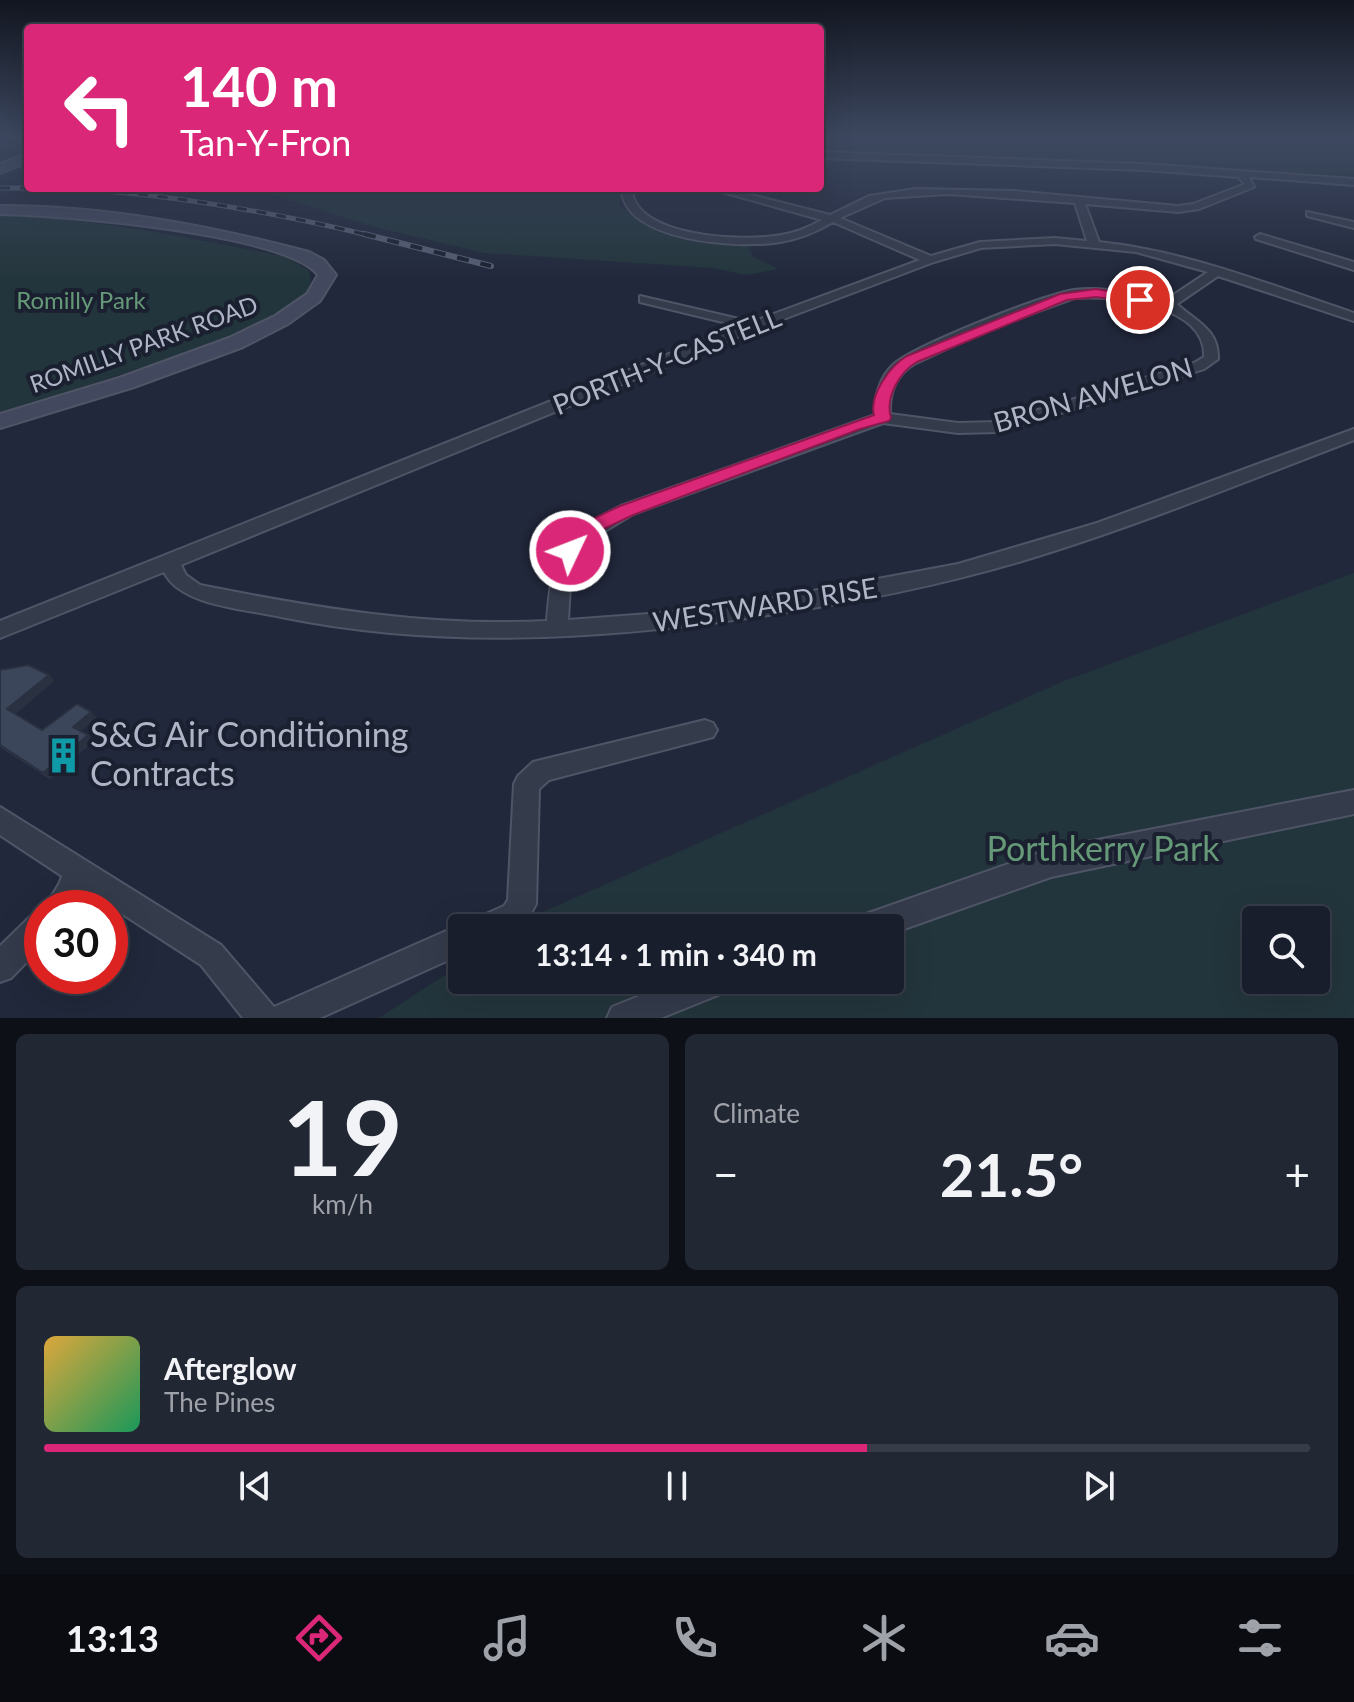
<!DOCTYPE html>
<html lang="en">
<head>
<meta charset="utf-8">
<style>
	body { margin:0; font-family:Lato,sans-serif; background:#222734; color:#f1f3f6; height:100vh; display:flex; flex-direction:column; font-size:30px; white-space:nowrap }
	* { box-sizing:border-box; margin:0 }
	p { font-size:26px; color:#9fa2a9 }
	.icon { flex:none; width:44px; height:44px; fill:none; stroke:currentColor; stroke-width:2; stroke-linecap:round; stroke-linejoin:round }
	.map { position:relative; height:1018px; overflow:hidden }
	.drawer { display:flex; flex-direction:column; gap:16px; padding:16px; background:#0e1018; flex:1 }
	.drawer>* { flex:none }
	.top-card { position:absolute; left:24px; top:24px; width:800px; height:168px; border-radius:8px; box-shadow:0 8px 32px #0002,0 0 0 2px #373c48; background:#db2777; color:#fff; overflow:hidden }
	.tools { position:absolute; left:1242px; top:906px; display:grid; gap:16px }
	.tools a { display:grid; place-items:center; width:88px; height:88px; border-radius:8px; background:#191e2c; box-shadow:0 8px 32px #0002,0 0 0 2px #373c48; font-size:40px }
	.speed { position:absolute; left:24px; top:890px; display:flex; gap:16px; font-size:40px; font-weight:700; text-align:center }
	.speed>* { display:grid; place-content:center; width:104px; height:104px; border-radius:50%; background:#191e2c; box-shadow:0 8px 32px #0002,0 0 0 2px #373c48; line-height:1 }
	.speed .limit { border:12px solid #d22; background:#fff; color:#111 }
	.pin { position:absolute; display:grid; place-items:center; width:68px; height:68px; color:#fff; margin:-34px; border:4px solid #fff; border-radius:50%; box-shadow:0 2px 8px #0007 }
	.me { position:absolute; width:88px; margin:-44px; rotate:47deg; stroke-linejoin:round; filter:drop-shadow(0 0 6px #0008) }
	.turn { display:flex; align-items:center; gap:28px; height:168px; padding:0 24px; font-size:36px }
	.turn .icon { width:104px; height:104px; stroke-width:2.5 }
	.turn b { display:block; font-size:56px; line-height:68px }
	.big { font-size:60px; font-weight:700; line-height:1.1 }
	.drawer .tile { flex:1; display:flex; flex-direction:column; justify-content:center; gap:12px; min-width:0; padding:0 28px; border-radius:12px; background:#222734 }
	.drawer .dial { align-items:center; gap:0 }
	.dial b { font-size:104px; line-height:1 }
	.song { display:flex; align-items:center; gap:24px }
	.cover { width:96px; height:96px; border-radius:12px; background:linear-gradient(135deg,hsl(40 70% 55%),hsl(150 70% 35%)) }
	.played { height:8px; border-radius:4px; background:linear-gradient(90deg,#db2777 65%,#373c48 65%) }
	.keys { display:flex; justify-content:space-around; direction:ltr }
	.heat { display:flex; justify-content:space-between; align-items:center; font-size:44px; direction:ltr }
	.drawer .tiles { flex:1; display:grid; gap:16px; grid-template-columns:1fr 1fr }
	.tile:last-child { grid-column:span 2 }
	.trip { position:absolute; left:448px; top:914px; width:456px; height:80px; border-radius:8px; background:#191e2c; box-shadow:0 8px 32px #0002,0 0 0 2px #373c48; font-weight:700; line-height:80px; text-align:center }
	.tabs { display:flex; height:128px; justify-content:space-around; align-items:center; background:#0a0c12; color:#9fa2a9 }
	.tabs .icon { width:56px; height:56px }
	.tabs .on { color:#db2777 }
	.tabs b { font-size:36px; color:#f1f3f6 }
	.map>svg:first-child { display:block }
</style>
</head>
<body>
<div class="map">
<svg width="1354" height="1018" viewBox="0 0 1354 1018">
	<rect width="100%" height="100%" fill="#21283b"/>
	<path fill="#23353c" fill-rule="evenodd" d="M820 137H1354V173L1293 174 1008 158 820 152Z
		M213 188H620V204C650 240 704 245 748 246L753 257 779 269 746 275 713 268 484 253 371 226 274 195Z
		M0 215C98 218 192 239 288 257L309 271 311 282 304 299 267 324 217 343 0 414Z
		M1354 573V1018H379L462 964V980H890V928H516L534 916 1064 681ZM1256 920H1316V980H1256Z"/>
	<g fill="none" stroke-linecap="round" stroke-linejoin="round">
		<defs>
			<path id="street" d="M16 137H28V141L17 139Z
				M820 152 1144 164 1354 179V185L1249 177 1254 187 1199 209 1178 212 1085 204 1099 242C1187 251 1270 285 1354 313V321L1218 276 1177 304C1196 322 1219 329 1218 359L1204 369 999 432 958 433 883 423 633 514 595 537 577 557 570 586 568 620 676 612 770 599 958 564 1097 523 1354 429V440C1244 482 1135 527 1022 561 935 587 845 604 755 617 596 640 439 649 281 617 246 609 180 606 164 572L0 638V621L739 326 640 302V296L752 322 920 260 833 222C816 232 799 239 780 242 742 249 621 242 622 188H632C632 238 746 242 781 235 796 233 809 227 822 220L708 188H724L830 215 869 196 916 189 1014 191 1178 206 1193 204 1245 184 1238 177 1144 170 820 158ZM948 194 1075 203 1087 241 1055 238 980 242 931 256 840 218 885 198ZM1055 244 1136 252 1208 272 1166 300C1136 295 1105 286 1074 290 1045 294 913 346 893 365 880 377 874 398 875 415L621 506C560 537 552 554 547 621 428 627 316 608 200 585L186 575 181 565 752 331 934 262 981 248ZM1074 298C1112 295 1207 304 1204 357L1194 363 998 422 958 423 890 414C889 393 896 375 914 364L987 330Z
				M1307 212 1354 222V228L1307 216Z
				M1260 234 1354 262V270L1256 239 1255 237Z
				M705 720 713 723 717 730 713 737 549 780 539 789 536 904 524 926 520 928H473L477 918 504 906 508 900 514 784 518 776 533 762Z
				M1354 790V814L1051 877 890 934V928H852L856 918 866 914 1051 849Z
				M0 807 221 945 274 1007 462 924 471 928H462V954L320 1018H243L201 965 87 891 79 908H45C50 895 59 889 62 876L0 835Z
				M42 911V946L11 978 0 982V946L32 915Z
				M679 980H732L728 991 661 1018H607L612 1007Z"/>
			<path id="secondary" d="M28 153V162L0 173V164Z
				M0 206C106 206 207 225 309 252L324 260 336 275 320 301 288 324 243 347 134 387 0 428V414L119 378 229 338 275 316 307 294 318 275C285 233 58 215 0 214Z"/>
		</defs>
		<use href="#street" stroke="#4f5566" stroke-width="4"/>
		<use href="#secondary" stroke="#4f5566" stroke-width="4"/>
		<use href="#street" fill="#343b4b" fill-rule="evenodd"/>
		<use href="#secondary" fill="#42495e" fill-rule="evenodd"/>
		<defs>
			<path id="rail-far1" d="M0 188H47
				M58 188C165 193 268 211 372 236"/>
			<path id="rail" d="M364 234 491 266"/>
		</defs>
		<use href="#rail-far1" stroke="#565e72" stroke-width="5"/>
		<use href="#rail" stroke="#565e72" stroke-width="6"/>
		<use href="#rail-far1" stroke="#1a202f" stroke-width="3" stroke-dasharray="10" stroke-linecap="butt"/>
		<use href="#rail" stroke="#1a202f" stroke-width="4" stroke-dasharray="12" stroke-linecap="butt"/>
	</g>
	<path fill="#343c4e" d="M0 670 49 675 54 681 15 714 42 730 97 718 81 731 88 735 93 741 50 779 0 747Z"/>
	<path fill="#2a3140" d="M49 675 54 681 13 716 7 709Z
		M91 712 97 718 79 733 73 727Z
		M88 735 93 741 50 779 43 773Z"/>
	<path fill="#3c465b" stroke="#2a3140" stroke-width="2" d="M28 665 49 675 7 709 42 730 77 704 91 712 73 727 88 735 43 773 0 745V670Z"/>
	<linearGradient id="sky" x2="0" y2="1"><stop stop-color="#121620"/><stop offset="0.49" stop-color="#3d4860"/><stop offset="1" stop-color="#3d4860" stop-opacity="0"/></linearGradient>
	<rect width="1354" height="280" fill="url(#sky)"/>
	<path fill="#db2777" stroke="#8e194d" stroke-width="2" d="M1096 289 1140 296 1146 300 1140 303 1096 297 1067 300 917 362C899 372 885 398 891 418L889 421 860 429 633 515 597 532 577 556H563L560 551 584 523 620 506 874 415C869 395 890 366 907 356L1060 294Z"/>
	<defs>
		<symbol id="building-bare" viewBox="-9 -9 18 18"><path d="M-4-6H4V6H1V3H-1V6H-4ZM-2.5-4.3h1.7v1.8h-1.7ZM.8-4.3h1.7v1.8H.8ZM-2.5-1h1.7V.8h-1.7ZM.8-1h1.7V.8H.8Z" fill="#0f9aa8" stroke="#1a202f" stroke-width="2.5" paint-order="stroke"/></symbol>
	</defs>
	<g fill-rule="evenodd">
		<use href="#building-bare" x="38" y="730" width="51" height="51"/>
	</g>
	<g text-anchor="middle" stroke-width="8" stroke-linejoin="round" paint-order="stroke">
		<g font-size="24" fill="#659978" stroke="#1a202f">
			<text x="81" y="309">Romilly Park</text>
		</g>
		<g font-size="24" fill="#afb5c7" stroke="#1a202f">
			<text transform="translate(144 345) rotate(-20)" y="8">ROMILLY PARK ROAD</text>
		</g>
		<g font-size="28" fill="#afb5c7" stroke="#1a202f">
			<text transform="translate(667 361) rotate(-22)" y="10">PORTH-Y-CASTELL</text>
			<text transform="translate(1093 395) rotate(-16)" y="10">BRON AWELON</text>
			<text transform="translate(765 605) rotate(-9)" y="10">WESTWARD RISE</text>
		</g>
		<g font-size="34" fill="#afb5c7" stroke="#1a202f" text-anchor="start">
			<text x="90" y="747">S&amp;G Air Conditioning<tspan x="90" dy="39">Contracts</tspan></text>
		</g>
		<g font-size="34" fill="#659978" stroke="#1a202f">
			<text x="1103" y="861">Porthkerry Park</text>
		</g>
	</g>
</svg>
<div class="tools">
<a><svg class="icon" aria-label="search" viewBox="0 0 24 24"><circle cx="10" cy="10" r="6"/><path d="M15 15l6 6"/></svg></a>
</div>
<div class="speed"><div class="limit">30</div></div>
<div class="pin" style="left:1140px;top:300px;background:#d93025"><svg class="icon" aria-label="arrive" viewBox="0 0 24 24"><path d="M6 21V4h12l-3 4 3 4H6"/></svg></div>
<svg class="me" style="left:570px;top:551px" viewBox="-20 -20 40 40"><circle r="17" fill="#db2777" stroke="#fff" stroke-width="3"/><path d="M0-11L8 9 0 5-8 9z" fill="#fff"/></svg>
<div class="trip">13:14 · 1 min · 340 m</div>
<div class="top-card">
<div class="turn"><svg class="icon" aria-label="left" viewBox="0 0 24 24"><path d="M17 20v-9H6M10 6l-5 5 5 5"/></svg><div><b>140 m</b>Tan-Y-Fron</div></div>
</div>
</div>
<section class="drawer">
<div class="tiles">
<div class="tile dial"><b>19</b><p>km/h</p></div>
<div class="tile"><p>Climate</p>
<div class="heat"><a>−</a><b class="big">21.5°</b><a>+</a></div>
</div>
<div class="tile">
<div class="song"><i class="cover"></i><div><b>Afterglow</b><p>The Pines</p></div></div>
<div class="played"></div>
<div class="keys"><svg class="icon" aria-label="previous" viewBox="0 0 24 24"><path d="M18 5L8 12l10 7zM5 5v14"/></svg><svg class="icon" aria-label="pause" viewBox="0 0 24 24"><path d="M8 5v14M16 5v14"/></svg><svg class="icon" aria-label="next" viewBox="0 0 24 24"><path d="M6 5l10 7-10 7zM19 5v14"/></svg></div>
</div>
</div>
</section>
<nav class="tabs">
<b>13:13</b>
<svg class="icon on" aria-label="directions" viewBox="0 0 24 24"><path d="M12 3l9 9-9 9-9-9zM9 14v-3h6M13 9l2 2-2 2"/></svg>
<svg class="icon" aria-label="music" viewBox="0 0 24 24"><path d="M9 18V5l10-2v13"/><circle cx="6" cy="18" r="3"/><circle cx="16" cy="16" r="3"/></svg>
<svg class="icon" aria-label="phone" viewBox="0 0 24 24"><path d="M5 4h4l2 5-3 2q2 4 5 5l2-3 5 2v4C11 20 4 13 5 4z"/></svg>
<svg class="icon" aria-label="climate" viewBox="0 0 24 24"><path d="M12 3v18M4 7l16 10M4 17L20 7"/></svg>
<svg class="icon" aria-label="car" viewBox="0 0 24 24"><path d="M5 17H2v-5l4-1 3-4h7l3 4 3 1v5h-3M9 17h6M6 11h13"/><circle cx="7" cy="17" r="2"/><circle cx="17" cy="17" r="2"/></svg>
<svg class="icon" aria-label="filters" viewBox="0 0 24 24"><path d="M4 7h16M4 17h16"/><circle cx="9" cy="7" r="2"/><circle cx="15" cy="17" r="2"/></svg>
</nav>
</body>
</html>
